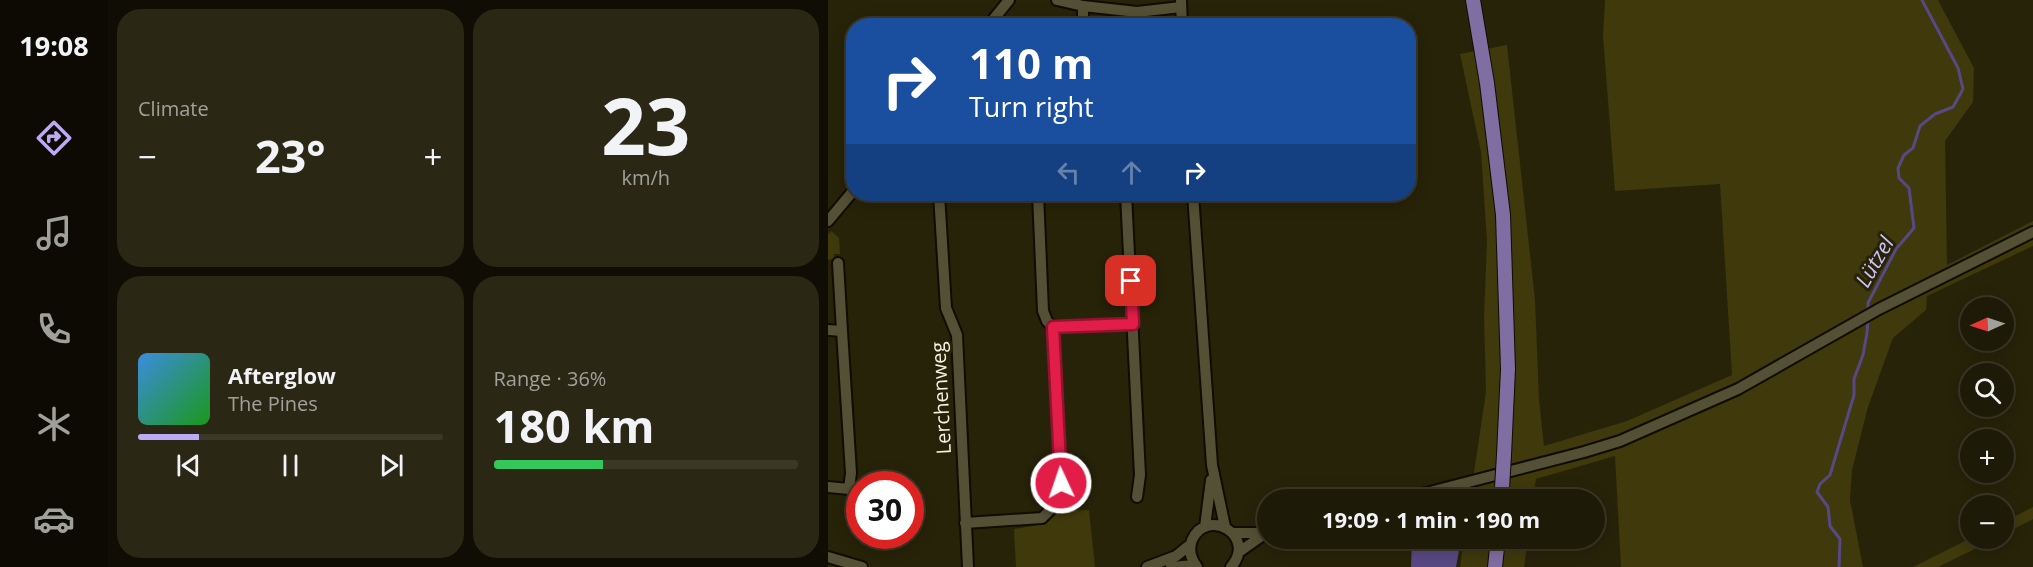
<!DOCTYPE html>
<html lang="en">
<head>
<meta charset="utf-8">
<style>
	body { margin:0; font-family:"Open Sans",sans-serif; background:#2a2715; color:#f1f3f6; height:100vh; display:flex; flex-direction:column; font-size:22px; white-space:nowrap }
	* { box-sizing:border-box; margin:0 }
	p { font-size:20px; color:#a0a19b }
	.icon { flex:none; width:33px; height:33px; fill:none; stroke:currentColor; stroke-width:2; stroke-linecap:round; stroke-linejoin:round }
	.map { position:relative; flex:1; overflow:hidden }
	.sheet { display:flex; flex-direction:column; gap:9px; padding:9px; background:#100e04; width:720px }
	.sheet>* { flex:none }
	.guide { position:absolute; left:18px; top:18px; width:570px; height:183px; border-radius:24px; box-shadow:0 3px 15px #0003,0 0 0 2px #3b3828; background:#1a4fa0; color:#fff; overflow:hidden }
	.needle { width:39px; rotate:267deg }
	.tools { position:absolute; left:1132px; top:297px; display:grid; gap:12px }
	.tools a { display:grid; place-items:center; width:54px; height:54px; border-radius:50%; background:#1d1a07; box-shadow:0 3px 15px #0003,0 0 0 2px #3b3828; font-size:30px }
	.speed { position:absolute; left:18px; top:471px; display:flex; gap:12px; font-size:30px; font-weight:700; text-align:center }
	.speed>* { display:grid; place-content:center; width:78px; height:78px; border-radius:50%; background:#1d1a07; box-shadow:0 3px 15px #0003,0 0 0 2px #3b3828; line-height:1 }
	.speed .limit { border:9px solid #d22; background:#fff; color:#111 }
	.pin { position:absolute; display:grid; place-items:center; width:51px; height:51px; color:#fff; margin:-26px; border-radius:12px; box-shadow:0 3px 9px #0006 }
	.me { position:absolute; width:66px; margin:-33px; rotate:357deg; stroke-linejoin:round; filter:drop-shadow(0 0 4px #0008) }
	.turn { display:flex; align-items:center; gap:21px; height:126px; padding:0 24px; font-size:27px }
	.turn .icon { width:78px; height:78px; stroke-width:2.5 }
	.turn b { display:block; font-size:42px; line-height:51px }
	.lanes { display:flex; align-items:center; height:57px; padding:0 24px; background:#0003; justify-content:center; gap:30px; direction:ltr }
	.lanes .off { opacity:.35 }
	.big { font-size:45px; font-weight:700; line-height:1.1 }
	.sheet .widget { flex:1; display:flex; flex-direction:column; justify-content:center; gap:9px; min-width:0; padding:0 21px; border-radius:24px; background:#2a2715 }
	.sheet .dial { align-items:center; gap:0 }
	.dial b { font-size:78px; line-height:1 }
	.song { display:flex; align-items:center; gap:18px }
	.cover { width:72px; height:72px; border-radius:9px; background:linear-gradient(135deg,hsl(210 70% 55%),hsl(120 70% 35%)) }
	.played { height:6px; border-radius:3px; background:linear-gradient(90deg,#bcaaf6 20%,#3b3828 20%) }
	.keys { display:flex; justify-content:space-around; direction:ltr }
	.heat { display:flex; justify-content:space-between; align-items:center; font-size:33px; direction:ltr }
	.charge { height:9px; border-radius:4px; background:linear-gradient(90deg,#34c759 36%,#3b3828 0) }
	.sheet .tiles { flex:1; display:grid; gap:9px; grid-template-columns:repeat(2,1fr) }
	.trip { position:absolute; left:429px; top:489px; width:348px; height:60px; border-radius:30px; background:#1d1a07; box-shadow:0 3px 15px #0003,0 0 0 2px #3b3828; font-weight:700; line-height:60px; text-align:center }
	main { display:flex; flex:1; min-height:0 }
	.tab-bar { display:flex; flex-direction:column; width:108px; justify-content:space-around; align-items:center; background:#0c0a03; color:#a0a19b }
	.tab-bar .icon { width:42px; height:42px }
	.tab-bar .current { color:#bcaaf6 }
	.tab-bar b { font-size:27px; color:#f1f3f6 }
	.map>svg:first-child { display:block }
</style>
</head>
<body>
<main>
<nav class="tab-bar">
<b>19:08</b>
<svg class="icon current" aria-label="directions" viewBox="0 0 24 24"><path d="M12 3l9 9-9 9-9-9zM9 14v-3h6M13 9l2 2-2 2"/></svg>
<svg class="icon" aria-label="music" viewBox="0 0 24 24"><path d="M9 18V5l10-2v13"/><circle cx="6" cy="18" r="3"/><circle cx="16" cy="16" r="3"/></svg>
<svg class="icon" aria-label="phone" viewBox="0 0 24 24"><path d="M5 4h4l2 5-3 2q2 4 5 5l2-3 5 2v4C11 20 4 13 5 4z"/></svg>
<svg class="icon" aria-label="climate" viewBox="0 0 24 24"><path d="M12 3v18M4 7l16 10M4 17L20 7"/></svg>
<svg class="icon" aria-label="car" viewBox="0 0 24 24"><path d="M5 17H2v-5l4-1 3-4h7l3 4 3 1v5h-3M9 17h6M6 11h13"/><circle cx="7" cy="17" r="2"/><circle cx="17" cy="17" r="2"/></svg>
</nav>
<section class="sheet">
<div class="tiles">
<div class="widget"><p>Climate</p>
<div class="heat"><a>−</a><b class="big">23°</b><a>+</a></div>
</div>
<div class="widget dial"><b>23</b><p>km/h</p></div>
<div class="widget">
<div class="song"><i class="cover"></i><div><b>Afterglow</b><p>The Pines</p></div></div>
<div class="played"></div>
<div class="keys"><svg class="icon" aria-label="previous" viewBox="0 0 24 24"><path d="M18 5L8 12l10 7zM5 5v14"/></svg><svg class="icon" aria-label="pause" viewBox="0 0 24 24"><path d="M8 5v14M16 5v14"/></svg><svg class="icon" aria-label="next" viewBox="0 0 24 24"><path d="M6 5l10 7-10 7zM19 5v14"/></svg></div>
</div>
<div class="widget"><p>Range · 36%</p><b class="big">180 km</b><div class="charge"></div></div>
</div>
</section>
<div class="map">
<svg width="1205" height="567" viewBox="0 0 1205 567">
	<rect width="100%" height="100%" fill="#272309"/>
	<path fill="#3f390c" d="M777 0H1110L1146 68 1145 102 1117 141 1119 265 1205 221V246L1099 296 1098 310 1065 338 1040 407 1024 470 1022 500 1035 567H793L787 456 708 479 705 499H642L658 392 656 316 659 241 653 152 632 54 679 45 707 300 711 400 716 446 799 421 904 375 892 184 787 191 775 36Z
		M3 231 11 238 12 254H6V259L0 260V234Z
		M1205 507V519L1176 534V522Z
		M261 510 267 567H188L186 529C204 526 220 525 231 511Z
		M1143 538 1167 539 1110 567H1085Z
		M636 539H700L696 567H632Z"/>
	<path fill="#584883" d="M584 539H633L628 567H583Z"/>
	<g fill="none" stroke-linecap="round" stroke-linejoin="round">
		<path stroke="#584883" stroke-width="3" d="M1040 313V303L1068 249 1086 228 1081 188 1071 178 1070 168 1076 155 1085 148 1092 126 1107 114 1125 107 1135 89 1130 68 1094 0
			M1011 567 1012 539 1002 526 1000 507 989 492 992 484 1002 475 1026 395V379L1035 355 1039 333 1040 319"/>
		<defs>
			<path id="minor" d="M229 0 255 6 309 12 353 7
				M353 0 354 26
				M160 26 181 0
				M255 26V6
				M111 194 118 308 129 335 140 567
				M298 194 312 475 309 497
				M365 194 384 465 397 527
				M0 221 26 190
				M10 263 14 331
				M225 327 305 324
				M0 330 14 331 23 473 21 489 0 487
				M571 500 756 452 792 441 910 389 1051 309 1205 232
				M137 523 214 518C226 508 229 498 233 483L225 327 219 321 215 311 210 194
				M377 527 383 480
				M405 533H440
				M411 552 438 533
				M0 557 34 567
				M319 567 348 556 363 544
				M343 567 367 565
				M369 567C363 559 360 550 364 540 379 506 430 536 403 567"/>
			<path id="major" d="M645 0 659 83 675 215 680 369 676 455
				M667 567 670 538"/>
		</defs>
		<use href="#minor" stroke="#100c00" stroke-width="14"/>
		<use href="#major" stroke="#100c00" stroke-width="16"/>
		<use href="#minor" stroke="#545035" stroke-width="10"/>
		<use href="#major" stroke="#806da1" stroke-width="14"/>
		<defs>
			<path id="major-bridge" d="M674 488 676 455"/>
		</defs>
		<use href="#major-bridge" stroke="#100c00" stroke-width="16" stroke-linecap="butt"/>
		<use href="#major-bridge" stroke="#806da1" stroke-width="14"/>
	</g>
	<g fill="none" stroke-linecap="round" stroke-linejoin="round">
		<defs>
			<path id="route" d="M233 483 225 327 305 324 303 281"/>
		</defs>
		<use href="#route" stroke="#92132f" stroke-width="15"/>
		<use href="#route" stroke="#e11d48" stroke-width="10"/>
	</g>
	<g text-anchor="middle" stroke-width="6" stroke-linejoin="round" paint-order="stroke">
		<g font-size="20" fill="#f5f3e3" stroke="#272309">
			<text transform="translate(113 398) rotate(-93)" y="7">Lerchenweg</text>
		</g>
		<g font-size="21" font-style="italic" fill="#cfc4fa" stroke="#272309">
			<text transform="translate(1047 262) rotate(-60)" y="7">Lützel</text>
		</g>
	</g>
</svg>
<div class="tools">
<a><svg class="needle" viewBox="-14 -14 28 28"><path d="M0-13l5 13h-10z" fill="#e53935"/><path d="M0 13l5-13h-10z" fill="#a0a19b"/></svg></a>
<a><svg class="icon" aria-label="search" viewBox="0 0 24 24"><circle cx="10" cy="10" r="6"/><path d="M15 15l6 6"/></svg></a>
<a>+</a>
<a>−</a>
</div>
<div class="speed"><div class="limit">30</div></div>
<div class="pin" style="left:303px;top:281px;background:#d93025"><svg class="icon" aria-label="arrive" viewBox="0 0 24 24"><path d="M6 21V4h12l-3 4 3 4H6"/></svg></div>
<svg class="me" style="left:233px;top:483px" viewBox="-20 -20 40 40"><circle r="17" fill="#e11d48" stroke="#fff" stroke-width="3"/><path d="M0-11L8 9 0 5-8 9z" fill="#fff"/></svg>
<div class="trip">19:09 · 1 min · 190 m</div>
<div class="guide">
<div class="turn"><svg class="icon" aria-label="right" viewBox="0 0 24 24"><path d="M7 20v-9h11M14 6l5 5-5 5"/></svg><div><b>110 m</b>Turn right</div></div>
<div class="lanes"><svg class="icon off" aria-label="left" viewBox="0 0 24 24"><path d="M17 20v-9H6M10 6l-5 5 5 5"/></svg><svg class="icon off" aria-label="ahead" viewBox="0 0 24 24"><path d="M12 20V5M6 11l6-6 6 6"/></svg><svg class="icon" aria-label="right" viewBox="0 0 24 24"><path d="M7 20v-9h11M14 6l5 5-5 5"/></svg></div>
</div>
</div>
</main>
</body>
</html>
